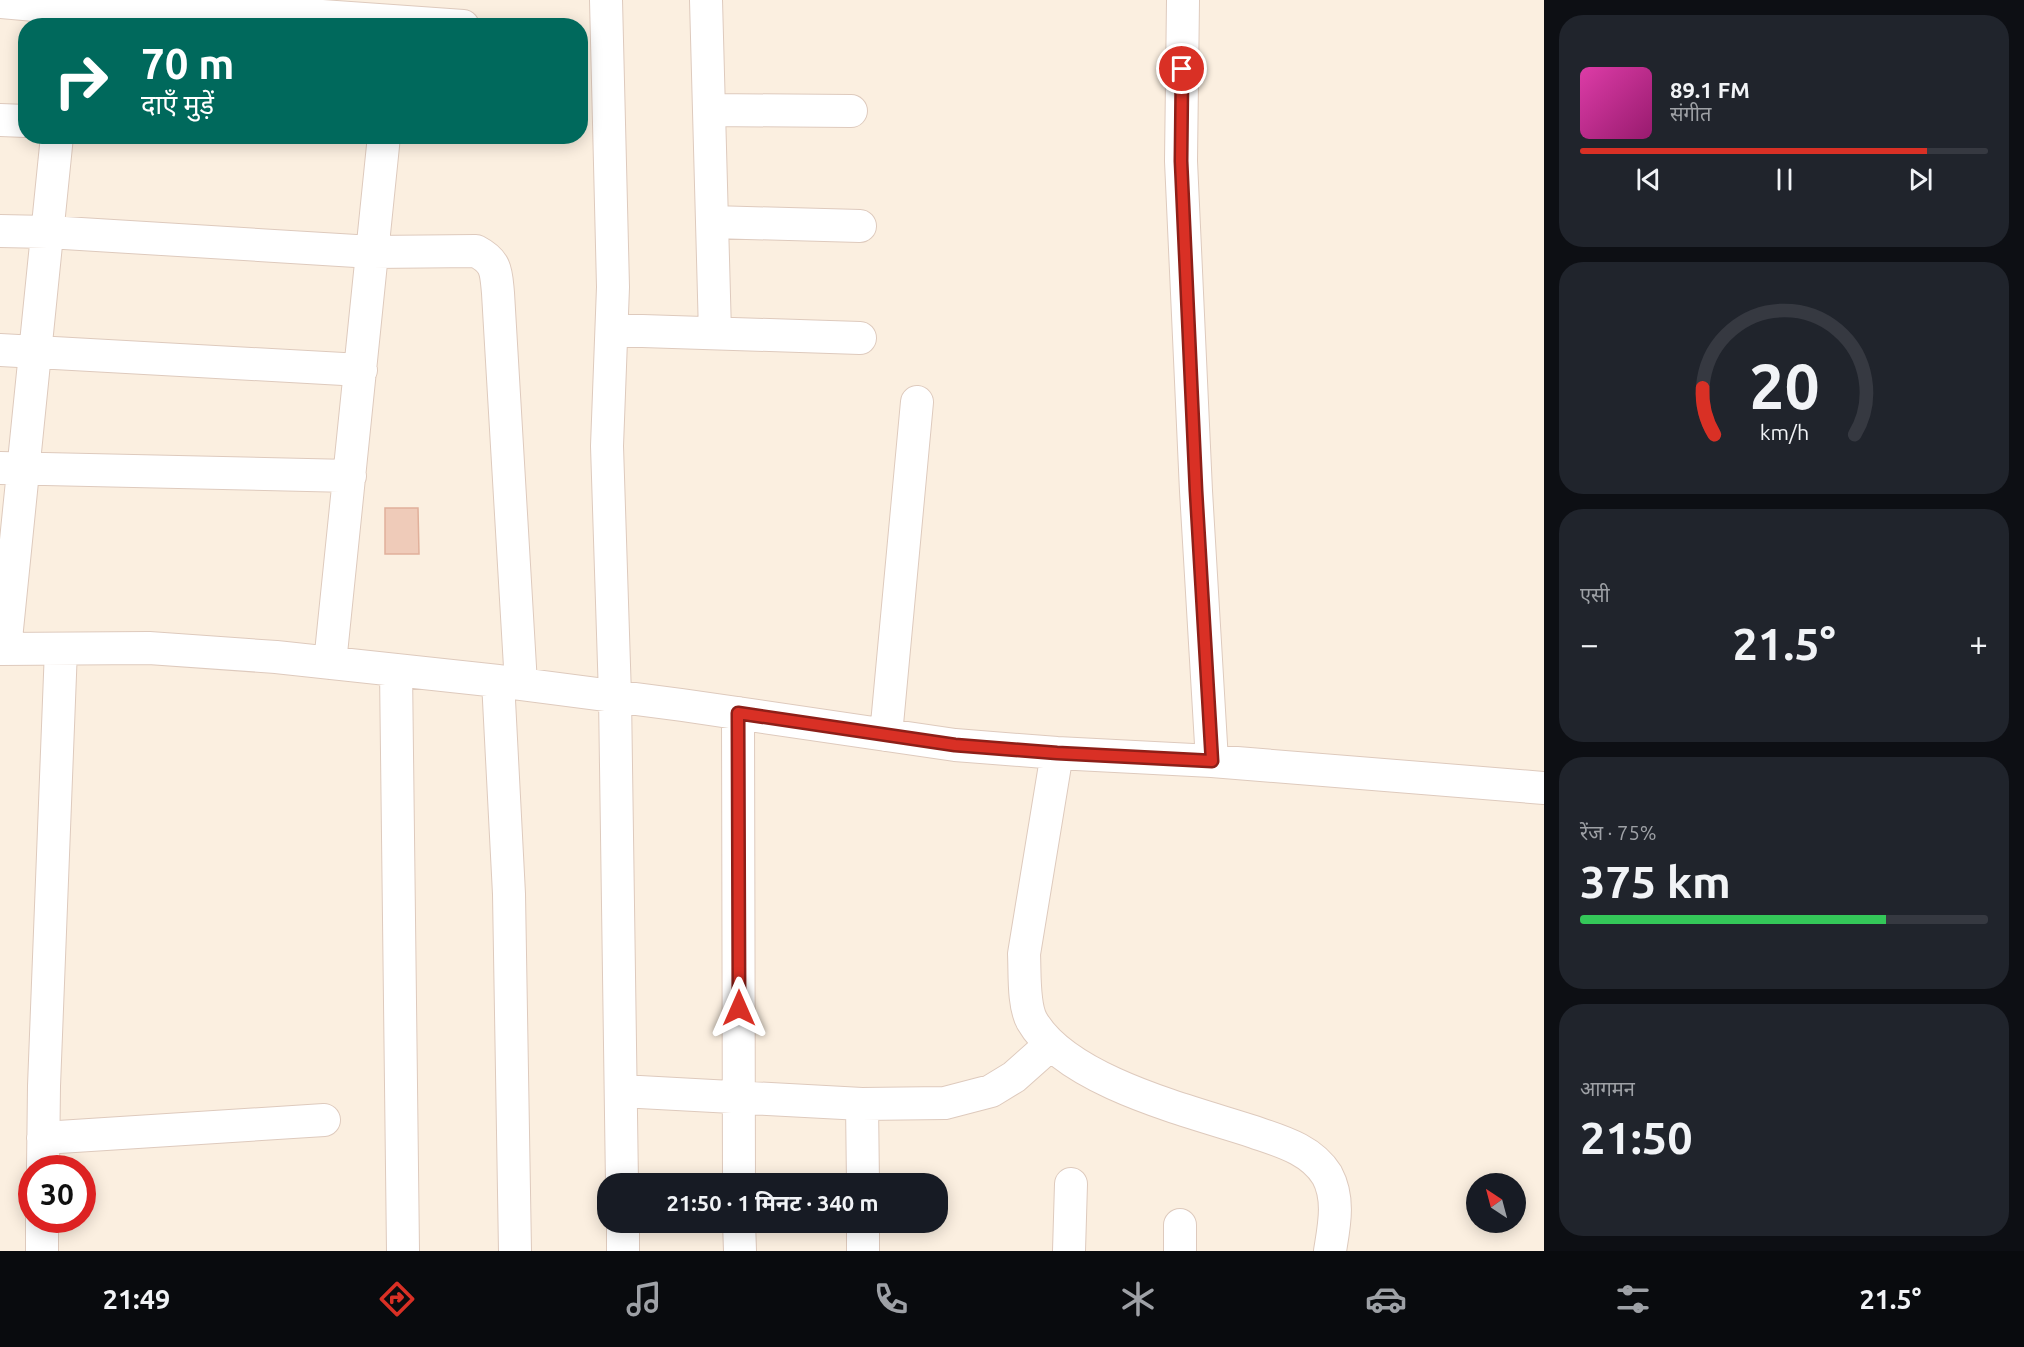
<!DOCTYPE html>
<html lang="hi">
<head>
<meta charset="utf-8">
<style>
	body { margin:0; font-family:Ubuntu,"Noto Sans Devanagari",sans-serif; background:#20242c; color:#f1f3f6; height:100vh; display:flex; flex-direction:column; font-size:22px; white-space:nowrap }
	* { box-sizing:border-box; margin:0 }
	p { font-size:20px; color:#9ea1a6 }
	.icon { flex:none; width:33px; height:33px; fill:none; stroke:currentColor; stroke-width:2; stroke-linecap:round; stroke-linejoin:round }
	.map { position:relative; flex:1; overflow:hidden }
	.side { display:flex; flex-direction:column; gap:15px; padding:15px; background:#0d0f14; width:480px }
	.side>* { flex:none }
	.guide { position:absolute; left:18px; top:18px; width:570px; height:126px; border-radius:24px; box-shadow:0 3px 15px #0003; background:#00695c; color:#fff; overflow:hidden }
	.needle { width:39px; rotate:324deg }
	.buttons { position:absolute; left:1466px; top:1173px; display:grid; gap:12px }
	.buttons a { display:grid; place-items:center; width:60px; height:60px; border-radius:50%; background:#171b24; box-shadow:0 3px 15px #0003; font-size:30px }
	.speed { position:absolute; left:18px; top:1155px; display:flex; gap:12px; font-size:30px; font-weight:700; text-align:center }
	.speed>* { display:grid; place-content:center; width:78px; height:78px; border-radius:50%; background:#171b24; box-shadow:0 3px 15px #0003; line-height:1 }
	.speed .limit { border:9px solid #d22; background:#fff; color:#111 }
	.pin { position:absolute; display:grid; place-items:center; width:51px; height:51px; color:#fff; margin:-26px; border:3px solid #fff; border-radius:50%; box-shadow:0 2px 6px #0007 }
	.me { position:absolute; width:66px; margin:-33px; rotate:0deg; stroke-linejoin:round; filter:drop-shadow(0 0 4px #0008) }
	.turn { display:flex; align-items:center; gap:21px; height:126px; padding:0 24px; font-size:27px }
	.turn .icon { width:78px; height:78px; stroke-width:2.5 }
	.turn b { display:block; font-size:42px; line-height:51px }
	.big { font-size:45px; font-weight:700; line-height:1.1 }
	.side .tile { flex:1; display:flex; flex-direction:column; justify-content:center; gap:9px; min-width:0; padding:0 21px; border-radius:24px; background:#20242c }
	.side .dial { align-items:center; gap:0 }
	.dial svg { height:156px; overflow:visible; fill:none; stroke:#363941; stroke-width:7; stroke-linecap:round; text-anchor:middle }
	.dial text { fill:#f1f3f6; stroke:none }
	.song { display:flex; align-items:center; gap:18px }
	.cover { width:72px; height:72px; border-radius:9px; background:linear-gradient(135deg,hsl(320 70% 55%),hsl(320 70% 35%)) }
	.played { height:6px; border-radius:3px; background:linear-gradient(90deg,#d93025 85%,#363941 85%) }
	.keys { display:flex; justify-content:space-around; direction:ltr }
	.heat { display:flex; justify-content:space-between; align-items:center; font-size:33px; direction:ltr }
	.charge { height:9px; border-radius:4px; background:linear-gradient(90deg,#34c759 75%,#363941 0) }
	.trip { position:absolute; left:597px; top:1173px; width:351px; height:60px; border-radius:24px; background:#171b24; box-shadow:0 3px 15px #0003; font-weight:700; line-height:60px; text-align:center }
	.dock { display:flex; height:96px; justify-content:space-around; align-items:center; background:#090b0e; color:#9ea1a6 }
	.dock .icon { width:42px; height:42px }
	.dock .current { color:#d93025 }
	.dock b { font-size:27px; color:#f1f3f6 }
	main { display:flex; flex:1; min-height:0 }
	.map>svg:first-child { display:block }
</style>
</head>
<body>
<main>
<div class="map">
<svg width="1544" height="1251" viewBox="0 0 1544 1251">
	<rect width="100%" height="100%" fill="#fbefe0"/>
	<path fill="#efcbb9" stroke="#e1b09b" stroke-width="1.5" d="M385 508H418L419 554H385Z"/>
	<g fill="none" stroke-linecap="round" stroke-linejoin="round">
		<defs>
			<path id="street" d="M606 0 613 287 607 446 615 696 622 1184
				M706 0 715 333
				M1183 0 1181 161 1196 491 1212 761
				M0 2 69 8 280 13 463 26
				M709 110 851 111
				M0 120 26 121
				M712 222 860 226
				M0 231 48 232 372 252 476 251C497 262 496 272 498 293L521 684
				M612 330 860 338
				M0 350 361 370
				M0 468 350 476
				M0 649 149 648 276 657 498 681 682 705 955 745 1057 753 1212 761 1544 788
				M5 649 57 136
				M330 663 384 136
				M396 670 403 1251
				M498 681 509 894 515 1251
				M738 713 739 1184
				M886 735 917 402
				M1057 753 1024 954C1025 973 1023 1005 1032 1021 1067 1082 1190 1111 1254 1132 1280 1141 1311 1149 1327 1175 1340 1199 1334 1226 1330 1251
				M621 1091 862 1104 945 1103 991 1091 1014 1077 1050 1045
				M862 1104 863 1184
				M43 1138 324 1120
				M43 1168 44 1086 61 649
				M623 1222V1251
				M739 1222 740 1251
				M863 1222V1251
				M42 1251V1220
				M1069 1251 1071 1184
				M1180 1251V1225"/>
		</defs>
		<use href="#street" stroke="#decabd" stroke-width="34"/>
		<use href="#street" stroke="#fff" stroke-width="32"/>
	</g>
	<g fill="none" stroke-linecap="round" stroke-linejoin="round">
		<defs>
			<path id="route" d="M739 1008 738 713 955 745 1057 753 1212 761 1196 491 1181 161 1182 69"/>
		</defs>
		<use href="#route" stroke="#8d1f18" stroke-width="15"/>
		<use href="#route" stroke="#d93025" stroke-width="10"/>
	</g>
</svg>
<div class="buttons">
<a><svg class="needle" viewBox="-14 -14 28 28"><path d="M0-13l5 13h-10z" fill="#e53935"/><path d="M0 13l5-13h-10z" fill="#9ea1a6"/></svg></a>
</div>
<div class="speed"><div class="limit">30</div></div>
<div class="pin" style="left:1182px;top:69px;background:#d93025"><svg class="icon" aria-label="arrive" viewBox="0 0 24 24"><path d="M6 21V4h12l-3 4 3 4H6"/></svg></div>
<svg class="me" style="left:739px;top:1008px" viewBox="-20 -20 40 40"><path d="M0-17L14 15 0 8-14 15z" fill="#d93025" stroke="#fff" stroke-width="4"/></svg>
<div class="trip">21:50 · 1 मिनट · 340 m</div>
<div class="guide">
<div class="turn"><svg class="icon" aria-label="right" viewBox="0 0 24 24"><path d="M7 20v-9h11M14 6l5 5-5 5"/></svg><div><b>70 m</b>दाएँ मुड़ें</div></div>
</div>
</div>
<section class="side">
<div class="tile">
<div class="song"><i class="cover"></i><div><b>89.1 FM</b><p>संगीत</p></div></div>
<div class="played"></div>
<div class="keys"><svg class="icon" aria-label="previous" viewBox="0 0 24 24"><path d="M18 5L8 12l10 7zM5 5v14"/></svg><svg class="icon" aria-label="pause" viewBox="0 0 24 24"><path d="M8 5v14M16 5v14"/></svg><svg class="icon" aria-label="next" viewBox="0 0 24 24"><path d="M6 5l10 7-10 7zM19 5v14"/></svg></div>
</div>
<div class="tile dial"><svg viewBox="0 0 100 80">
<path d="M14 69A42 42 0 1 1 86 69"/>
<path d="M14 69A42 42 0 0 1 8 45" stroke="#d93025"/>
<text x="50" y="56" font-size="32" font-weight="700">20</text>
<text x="50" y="72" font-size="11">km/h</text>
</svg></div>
<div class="tile"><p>एसी</p>
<div class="heat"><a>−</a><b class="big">21.5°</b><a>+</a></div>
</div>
<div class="tile"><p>रेंज · 75%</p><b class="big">375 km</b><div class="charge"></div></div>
<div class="tile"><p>आगमन</p><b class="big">21:50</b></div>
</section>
</main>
<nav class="dock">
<b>21:49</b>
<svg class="icon current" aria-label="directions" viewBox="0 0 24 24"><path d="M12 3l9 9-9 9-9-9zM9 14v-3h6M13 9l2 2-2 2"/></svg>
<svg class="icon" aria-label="music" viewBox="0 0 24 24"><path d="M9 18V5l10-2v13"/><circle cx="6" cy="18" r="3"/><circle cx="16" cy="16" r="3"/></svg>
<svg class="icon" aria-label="phone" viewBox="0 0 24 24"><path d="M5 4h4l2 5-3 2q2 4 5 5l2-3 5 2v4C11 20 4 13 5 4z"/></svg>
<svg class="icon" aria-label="climate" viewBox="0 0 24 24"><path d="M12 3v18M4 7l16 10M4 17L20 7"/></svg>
<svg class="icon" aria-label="car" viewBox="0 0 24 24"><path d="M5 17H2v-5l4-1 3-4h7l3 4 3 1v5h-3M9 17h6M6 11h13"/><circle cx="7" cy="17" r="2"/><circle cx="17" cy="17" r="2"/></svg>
<svg class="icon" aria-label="filters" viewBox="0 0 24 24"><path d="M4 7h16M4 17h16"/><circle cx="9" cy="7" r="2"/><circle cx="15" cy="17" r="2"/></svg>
<b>21.5°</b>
</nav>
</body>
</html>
